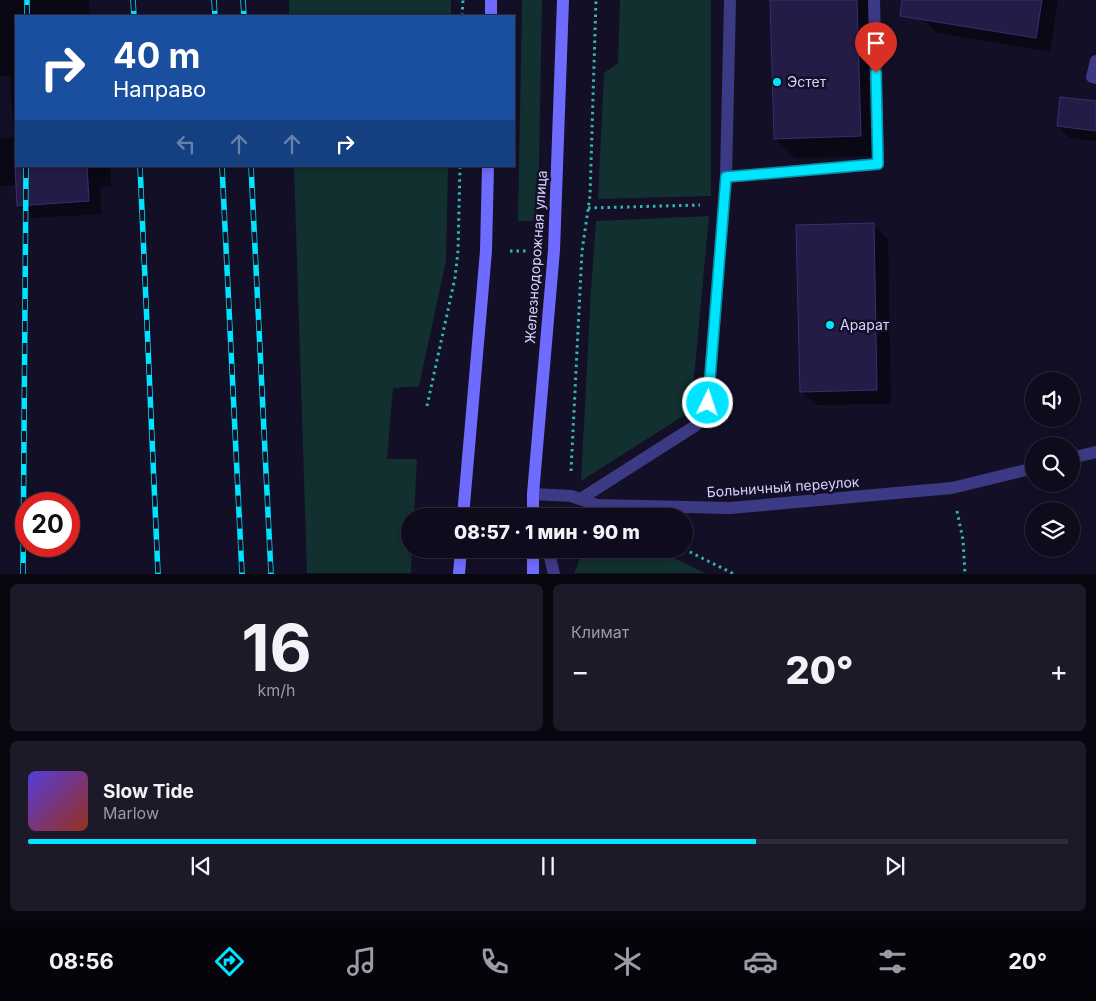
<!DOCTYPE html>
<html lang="ru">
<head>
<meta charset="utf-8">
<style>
	body { margin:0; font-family:Inter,sans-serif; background:#1c1929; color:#f1f3f6; height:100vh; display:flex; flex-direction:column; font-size:19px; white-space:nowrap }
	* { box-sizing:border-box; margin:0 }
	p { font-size:16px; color:#9b9ba3 }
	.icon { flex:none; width:28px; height:28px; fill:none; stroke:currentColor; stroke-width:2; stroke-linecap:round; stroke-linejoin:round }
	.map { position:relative; height:574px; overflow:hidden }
	.panel { display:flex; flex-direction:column; gap:10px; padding:10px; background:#08060f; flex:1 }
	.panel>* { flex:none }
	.top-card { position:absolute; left:15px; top:15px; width:500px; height:152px; border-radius:0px; box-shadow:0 2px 8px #0003,0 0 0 1px #2e2b3b; background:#1a4fa0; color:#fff; overflow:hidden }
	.fabs { position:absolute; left:1025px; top:372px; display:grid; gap:10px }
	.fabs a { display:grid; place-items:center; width:55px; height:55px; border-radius:50%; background:#0e0b1c; box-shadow:0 2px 8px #0003,0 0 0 1px #2e2b3b; font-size:25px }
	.speed { position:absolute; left:15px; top:492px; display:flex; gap:10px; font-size:25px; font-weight:700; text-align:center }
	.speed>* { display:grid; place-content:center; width:65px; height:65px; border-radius:50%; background:#0e0b1c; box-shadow:0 2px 8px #0003,0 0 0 1px #2e2b3b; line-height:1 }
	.speed .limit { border:8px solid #d22; background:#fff; color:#111 }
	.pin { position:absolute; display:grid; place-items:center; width:42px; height:42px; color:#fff; margin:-51px -21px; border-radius:50% 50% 50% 0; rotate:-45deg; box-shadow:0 0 5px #0007 }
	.pin .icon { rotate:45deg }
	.me { position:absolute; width:55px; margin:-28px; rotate:4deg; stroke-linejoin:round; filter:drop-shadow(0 0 4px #0008) }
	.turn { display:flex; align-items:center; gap:18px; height:105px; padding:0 15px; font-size:22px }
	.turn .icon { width:65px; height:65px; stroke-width:2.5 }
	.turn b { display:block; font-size:35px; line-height:42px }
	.lanes { display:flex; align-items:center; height:48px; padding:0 15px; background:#0003; justify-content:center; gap:25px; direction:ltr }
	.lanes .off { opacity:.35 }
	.big { font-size:38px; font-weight:800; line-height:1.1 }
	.panel .widget { flex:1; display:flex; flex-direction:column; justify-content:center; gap:8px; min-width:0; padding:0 18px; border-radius:8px; background:#1c1929 }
	.panel .dial { align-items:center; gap:0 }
	.dial b { font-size:65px; line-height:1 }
	.song { display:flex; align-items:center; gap:15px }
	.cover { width:60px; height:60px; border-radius:8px; background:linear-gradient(135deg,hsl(250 70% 55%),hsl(10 70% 35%)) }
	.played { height:5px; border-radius:2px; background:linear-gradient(90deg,#00e5ff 70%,#2e2b3b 70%) }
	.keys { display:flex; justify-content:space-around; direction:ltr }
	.heat { display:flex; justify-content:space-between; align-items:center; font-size:28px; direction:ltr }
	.panel .tiles { flex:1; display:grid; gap:10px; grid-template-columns:1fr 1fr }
	.widget:last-child { grid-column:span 2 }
	.trip { position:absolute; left:401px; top:508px; width:292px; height:50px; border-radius:25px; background:#0e0b1c; box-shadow:0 2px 8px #0003,0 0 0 1px #2e2b3b; font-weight:800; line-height:50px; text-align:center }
	.menu { display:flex; height:80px; justify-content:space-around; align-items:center; background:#06040b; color:#9b9ba3 }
	.menu .icon { width:35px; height:35px }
	.menu .on { color:#00e5ff }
	.menu b { font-size:22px; color:#f1f3f6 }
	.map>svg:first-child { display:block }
</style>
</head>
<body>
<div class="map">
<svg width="1096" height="574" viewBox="0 0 1096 574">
	<rect width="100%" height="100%" fill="#130f26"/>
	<path fill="#12302f" d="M289 0H451V16H289Z
		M522 0H542L538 221H518Z
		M620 0H711V196L598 199 604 73 618 63Z
		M294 166H448L446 261 419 386 393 388 387 459H417L414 516H410V549H412L411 573H307Z
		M709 216 691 411 581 481 591 290 596 221Z
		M584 549H655L705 573H574Z"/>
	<path fill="#0007" d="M0 0H89L90 16H16V166H110L111 186 100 187 102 214 31 218 18 206 17 185 0 186V139L14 138 10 75 0 76Z
		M771 0H875L880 156 795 158 775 139Z
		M926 0H1058L1050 52 937 33 923 19Z
		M1096 103V141L1070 138 1058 126Z
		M873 225 888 239 891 404 816 405 801 391Z"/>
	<path fill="#241b47" stroke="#3b2d73" d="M770 0H857L861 136 774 139Z
		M902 0H1042L1036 38 900 16Z
		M1060 97 1096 101V131L1057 126Z
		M15 166H87L89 201 17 206Z
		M874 223 877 390 800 392 796 225Z"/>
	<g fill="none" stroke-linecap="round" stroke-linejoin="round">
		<path stroke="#2fb8b0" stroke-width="3" stroke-dasharray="2.5 4" stroke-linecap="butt" d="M462 16 463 0
			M588 208 700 205
			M510 251H529
			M427 406 455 278 458 251 460 166
			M571 471 582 251 590 196 596 0
			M957 511 963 540 965 574
			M684 549 734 574"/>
		<path stroke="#3d3a85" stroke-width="12" d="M1096 61 1092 77 1096 78
			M726 177 878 164 874 0
			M582 498 695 426 708 403 726 177 730 0
			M548 549 554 574"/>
		<path stroke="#3d3a85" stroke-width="12" d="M1071 458 1096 452
			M533 494 571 496 597 505 730 508 952 488 1034 468"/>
		<path stroke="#6f6bff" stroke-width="12" d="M491 16V0
			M463 516 486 251 488 166
			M533 516V494L554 250 563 0
			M533 549V574
			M459 574 461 549"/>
		<defs>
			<path id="rail" d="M133 0 134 16
				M214 0 215 16
				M243 0 244 16
				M27 16V0
				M140 166 158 574
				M222 166 242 574
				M251 166 271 574
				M23 574 26 166"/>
		</defs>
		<use href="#rail" stroke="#00e5ff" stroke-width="5.5"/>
		<use href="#rail" stroke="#130f26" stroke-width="4" stroke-dasharray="11" stroke-linecap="butt"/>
	</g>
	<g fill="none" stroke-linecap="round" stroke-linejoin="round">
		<defs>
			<path id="route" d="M708 403 726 177 878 164 876 73"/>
		</defs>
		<use href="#route" stroke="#0095a6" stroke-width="12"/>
		<use href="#route" stroke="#00e5ff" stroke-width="9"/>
	</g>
	<g fill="#00e5ff" stroke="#130f26" stroke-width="2">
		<circle cx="777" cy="82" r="5"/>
		<circle cx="830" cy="325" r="5"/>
	</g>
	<g text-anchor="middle" stroke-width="5" stroke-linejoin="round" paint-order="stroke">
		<g font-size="14" fill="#d9d4ff" stroke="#130f26" text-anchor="start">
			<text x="787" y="87">Эстет</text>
			<text x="840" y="330">Арарат</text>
		</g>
		<g font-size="14" fill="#d9d4ff" stroke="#130f26">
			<text transform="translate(536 257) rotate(-86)" y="5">Железнодорожная улица</text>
			<text transform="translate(783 487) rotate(-4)" y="5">Больничный переулок</text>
		</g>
	</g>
</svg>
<div class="fabs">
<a><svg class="icon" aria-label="sound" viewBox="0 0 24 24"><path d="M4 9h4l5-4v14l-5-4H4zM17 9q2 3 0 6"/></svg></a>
<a><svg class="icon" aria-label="search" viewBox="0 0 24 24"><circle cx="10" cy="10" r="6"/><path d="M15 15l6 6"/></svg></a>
<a><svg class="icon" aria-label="layers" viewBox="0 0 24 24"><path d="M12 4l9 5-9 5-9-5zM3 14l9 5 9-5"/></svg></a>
</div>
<div class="speed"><div class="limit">20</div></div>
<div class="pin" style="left:876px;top:73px;background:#d93025"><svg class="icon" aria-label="arrive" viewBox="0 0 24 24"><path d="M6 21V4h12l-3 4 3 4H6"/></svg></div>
<svg class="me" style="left:708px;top:403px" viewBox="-20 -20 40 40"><circle r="17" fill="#00e5ff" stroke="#fff" stroke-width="3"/><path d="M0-11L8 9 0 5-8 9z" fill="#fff"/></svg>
<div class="trip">08:57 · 1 мин · 90 m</div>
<div class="top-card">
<div class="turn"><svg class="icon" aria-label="right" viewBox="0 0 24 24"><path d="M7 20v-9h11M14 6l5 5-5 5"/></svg><div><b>40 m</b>Направо</div></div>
<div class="lanes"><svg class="icon off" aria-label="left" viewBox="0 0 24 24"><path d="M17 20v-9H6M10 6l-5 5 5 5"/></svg><svg class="icon off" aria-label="ahead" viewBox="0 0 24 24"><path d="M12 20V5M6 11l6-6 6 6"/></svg><svg class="icon off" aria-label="ahead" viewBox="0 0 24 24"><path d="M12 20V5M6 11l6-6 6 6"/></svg><svg class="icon" aria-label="right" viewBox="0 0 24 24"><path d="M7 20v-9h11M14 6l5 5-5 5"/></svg></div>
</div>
</div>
<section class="panel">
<div class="tiles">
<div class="widget dial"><b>16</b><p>km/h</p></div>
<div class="widget"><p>Климат</p>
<div class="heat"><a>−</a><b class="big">20°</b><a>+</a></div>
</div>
<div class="widget">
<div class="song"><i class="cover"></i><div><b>Slow Tide</b><p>Marlow</p></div></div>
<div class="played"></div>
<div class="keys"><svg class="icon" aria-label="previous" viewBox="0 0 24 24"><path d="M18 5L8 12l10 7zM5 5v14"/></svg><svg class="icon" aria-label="pause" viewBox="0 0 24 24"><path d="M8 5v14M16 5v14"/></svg><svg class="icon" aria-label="next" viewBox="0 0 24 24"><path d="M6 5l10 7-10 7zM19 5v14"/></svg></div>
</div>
</div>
</section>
<nav class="menu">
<b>08:56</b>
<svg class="icon on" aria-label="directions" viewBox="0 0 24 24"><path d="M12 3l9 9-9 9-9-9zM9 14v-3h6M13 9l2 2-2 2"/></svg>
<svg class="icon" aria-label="music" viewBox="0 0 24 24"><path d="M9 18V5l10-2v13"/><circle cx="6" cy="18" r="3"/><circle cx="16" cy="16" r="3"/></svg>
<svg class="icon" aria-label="phone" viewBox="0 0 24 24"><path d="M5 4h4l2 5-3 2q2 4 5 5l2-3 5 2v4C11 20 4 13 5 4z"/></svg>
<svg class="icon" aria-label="climate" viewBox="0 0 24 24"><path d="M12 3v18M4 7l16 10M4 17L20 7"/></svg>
<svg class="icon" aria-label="car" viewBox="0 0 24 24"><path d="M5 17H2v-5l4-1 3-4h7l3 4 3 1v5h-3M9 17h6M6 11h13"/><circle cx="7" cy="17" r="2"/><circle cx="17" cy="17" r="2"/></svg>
<svg class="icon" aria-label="filters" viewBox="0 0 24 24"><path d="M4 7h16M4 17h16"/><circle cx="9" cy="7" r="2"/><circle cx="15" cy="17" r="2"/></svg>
<b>20°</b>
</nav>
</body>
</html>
